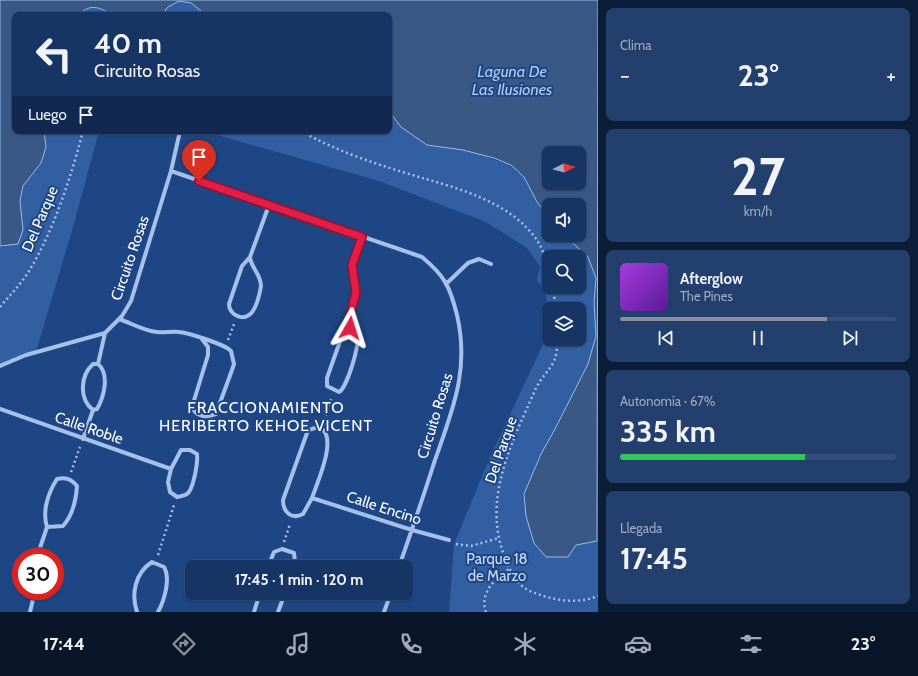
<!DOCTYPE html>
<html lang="es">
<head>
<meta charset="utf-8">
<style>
	body { margin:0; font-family:Cabin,sans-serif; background:#233f6d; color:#f1f3f6; height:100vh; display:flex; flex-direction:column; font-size:15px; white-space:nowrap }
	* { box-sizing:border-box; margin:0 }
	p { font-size:13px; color:#9eaabf }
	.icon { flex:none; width:22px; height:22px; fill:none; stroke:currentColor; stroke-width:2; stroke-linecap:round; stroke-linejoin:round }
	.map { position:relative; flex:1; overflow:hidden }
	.panel { display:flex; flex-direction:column; gap:8px; padding:8px; background:#0c1d37; width:320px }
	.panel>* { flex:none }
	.banner { position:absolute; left:12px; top:12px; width:380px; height:122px; border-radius:8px; box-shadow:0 1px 3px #0004,0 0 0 1px #354f78; background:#163464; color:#f1f3f6; overflow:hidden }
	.needle { width:26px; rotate:84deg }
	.fabs { position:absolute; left:542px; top:146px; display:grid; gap:8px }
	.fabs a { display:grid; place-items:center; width:44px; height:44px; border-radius:8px; background:#163464; box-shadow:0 1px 3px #0004,0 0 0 1px #354f78; font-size:20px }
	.speed { position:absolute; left:12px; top:548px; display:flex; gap:8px; font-size:20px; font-weight:700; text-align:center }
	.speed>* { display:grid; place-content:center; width:52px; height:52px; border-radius:50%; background:#163464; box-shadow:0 1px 3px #0004,0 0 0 1px #354f78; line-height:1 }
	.speed .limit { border:6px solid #d22; background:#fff; color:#111 }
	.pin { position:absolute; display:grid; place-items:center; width:34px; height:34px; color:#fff; margin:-41px -17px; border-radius:50% 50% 50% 0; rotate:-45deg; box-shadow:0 0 4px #0007 }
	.pin .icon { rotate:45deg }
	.me { position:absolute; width:44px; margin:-22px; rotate:6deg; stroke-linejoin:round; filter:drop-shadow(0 0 3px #0008) }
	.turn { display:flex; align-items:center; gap:14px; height:84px; padding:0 16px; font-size:18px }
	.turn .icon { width:52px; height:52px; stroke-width:2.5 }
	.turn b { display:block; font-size:28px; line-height:34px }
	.then { display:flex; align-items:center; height:38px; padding:0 16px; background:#0003; gap:8px; font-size:15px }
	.big { font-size:30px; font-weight:700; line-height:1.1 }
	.panel .card { flex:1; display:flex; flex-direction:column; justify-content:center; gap:6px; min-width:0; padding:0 14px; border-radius:8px; background:#233f6d }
	.panel .dial { align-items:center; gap:0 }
	.dial b { font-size:52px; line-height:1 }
	.song { display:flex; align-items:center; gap:12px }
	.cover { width:48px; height:48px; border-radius:6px; background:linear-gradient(135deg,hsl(280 70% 55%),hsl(270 70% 35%)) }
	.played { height:4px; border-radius:2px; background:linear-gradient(90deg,#8c9099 75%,#354f78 75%) }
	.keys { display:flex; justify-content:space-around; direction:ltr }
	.heat { display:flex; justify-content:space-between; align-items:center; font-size:22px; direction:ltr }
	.charge { height:6px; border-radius:3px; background:linear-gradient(90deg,#34c759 67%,#354f78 0) }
	.trip { position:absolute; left:185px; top:560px; width:228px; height:40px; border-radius:8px; background:#163464; box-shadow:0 1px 3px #0004,0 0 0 1px #354f78; font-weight:700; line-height:40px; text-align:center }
	.tabs { display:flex; height:64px; justify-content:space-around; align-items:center; background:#091528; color:#9eaabf }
	.tabs .icon { width:28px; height:28px }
	.tabs .current { color:#8c9099 }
	.tabs b { font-size:18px; color:#f1f3f6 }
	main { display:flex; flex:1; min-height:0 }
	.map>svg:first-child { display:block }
</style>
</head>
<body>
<main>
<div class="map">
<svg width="598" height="612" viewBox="0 0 598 612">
	<rect width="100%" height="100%" fill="#1e4685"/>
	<path fill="#315fa2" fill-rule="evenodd" d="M179 1 191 3 206 15H161L168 7Z
		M93 6 105 10 111 15H79L82 11Z
		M389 111 401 127 510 165 524 177 537 202 549 217V235H564L588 257 596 279 594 302 596 336 588 364 555 429 541 454 524 494 526 516 576 545 598 539V612H449L454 544 490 457 545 340 548 306 545 292 537 280 540 267 527 248 486 222 379 181 203 131H389ZM549 257H579V287H549ZM549 309H579V339H549Z
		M44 131H99L73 227 36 352 0 366V246L4 247 20 201 23 186 41 163Z"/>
	<path fill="#3a5885" stroke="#99bcec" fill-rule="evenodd" d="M0 0H598L597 541 576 545 568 557H546L534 543 526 516 524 494 541 454 555 429 588 364 596 336 594 302 596 278 588 257 564 235H579V205H549V217L537 202 524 177 511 165 494 158 463 150 427 145 401 127 389 111V15H206L191 3 179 1 168 7 161 15H111C100 6 88 4 79 15H15V131H44L46 147 41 163 23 186 20 201 23 230 18 244 0 246ZM549 153H579V183H549Z"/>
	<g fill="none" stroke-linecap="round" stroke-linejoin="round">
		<path stroke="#a5c1ea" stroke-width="2.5" stroke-dasharray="2 3" stroke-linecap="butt" d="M301 131C337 152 385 167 426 179 464 190 508 203 534 236 542 246 546 259 549 272
			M552 287 557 309
			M0 307C10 295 21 284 29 271 54 230 71 177 83 131
			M558 339C557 347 557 356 553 363 548 372 541 378 536 388 513 441 482 497 504 555 510 570 515 584 530 591 551 600 576 605 598 596
			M228 340 234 324
			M324 420 332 397
			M71 472 80 447
			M284 542 290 524
			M456 544 471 546 499 538
			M158 555 174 505
			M486 612C479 594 495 578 509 569"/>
		<path stroke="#a5c1ea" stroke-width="4" d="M171 171 422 257C445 276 450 287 457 315 470 371 452 411 434 463 423 498 411 532 399 567
			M250 257C251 268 261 274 261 286 260 293 256 311 249 315 240 321 229 313 229 304L242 266 250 257 269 205
			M446 284 468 263 479 259 491 264
			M349 316 350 328 357 333C361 342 347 388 339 392L327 386V378L356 296 352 265 362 237
			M119 319C131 323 144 331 157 332 164 333 172 331 179 332 189 333 224 344 231 351L234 364 232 370 217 411 216 414C207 418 196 417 192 407L208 355V347L202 339
			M98 364 105 333
			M0 366 26 355 105 333 122 316 131 301 171 171 180 131
			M0 409 171 469 181 450H190L197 454C198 463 194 484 189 492 186 496 181 496 177 497L170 492 168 482 171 469
			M83 439 93 410 97 409C104 397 110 374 98 364H93C80 376 79 399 93 410
			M312 498C317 483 336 442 323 430 319 426 314 428 309 430L307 433 283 500C283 512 291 520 303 514L312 498 412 530 449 540
			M37 557 47 527 63 526C73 515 76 500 77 486 71 479 66 477 57 479 48 493 42 511 47 527
			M268 567 274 552 282 549 294 553 295 562 294 567
			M30 612 35 591
			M137 612C131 594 135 573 152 562L164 567C171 579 164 601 158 612
			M254 612 260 593
			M278 612 285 593
			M384 612 391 593"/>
	</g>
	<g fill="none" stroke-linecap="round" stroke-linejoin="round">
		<defs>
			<path id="route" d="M199 181 362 237 352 265 356 292 350 316V328"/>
		</defs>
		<use href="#route" stroke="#92132f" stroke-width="10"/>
		<use href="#route" stroke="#e11d48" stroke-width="7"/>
	</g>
	<g text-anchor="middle" stroke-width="4" stroke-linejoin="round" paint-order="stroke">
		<g font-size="15" fill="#fff" stroke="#1e4685">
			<text transform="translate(40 219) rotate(-67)" y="5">Del Parque</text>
			<text transform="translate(130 258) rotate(-71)" y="5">Circuito Rosas</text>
			<text transform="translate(435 416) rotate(-73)" y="5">Circuito Rosas</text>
			<text transform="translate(89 428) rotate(19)" y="5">Calle Roble</text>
			<text transform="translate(501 450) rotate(-71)" y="5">Del Parque</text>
			<text transform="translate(384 508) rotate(18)" y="5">Calle Encino</text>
		</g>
		<g font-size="15" fill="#caddf7" stroke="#1e4685">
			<text x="497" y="564">Parque 18<tspan x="497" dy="17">de Marzo</tspan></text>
		</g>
		<g font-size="16" font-style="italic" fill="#b1ccf2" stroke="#1e4685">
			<text x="512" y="77">Laguna De<tspan x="512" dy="18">Las Ilusiones</tspan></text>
		</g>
		<g font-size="16" letter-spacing="1" fill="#fff" stroke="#1e4685">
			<text x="266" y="413">FRACCIONAMIENTO<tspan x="266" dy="18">HERIBERTO KEHOE VICENT</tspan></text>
		</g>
	</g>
</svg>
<div class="fabs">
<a><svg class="needle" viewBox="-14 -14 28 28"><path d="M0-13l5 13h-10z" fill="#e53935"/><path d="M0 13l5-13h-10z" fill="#9eaabf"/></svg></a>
<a><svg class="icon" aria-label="sound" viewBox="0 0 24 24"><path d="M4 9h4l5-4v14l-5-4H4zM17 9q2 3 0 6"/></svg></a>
<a><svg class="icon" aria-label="search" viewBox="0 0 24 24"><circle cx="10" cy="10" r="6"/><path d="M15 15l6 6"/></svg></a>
<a><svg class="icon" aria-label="layers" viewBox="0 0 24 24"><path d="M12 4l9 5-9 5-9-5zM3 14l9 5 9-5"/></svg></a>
</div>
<div class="speed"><div class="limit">30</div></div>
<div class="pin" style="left:199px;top:181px;background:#d93025"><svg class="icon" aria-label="arrive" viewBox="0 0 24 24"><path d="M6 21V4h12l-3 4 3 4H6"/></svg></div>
<svg class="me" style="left:350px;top:328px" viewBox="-20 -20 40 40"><path d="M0-17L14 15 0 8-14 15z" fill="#e11d48" stroke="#fff" stroke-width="4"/></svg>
<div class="trip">17:45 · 1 min · 120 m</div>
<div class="banner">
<div class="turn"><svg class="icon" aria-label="left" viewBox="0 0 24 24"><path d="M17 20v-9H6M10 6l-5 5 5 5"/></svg><div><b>40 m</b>Circuito Rosas</div></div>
<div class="then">Luego<svg class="icon" aria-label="arrive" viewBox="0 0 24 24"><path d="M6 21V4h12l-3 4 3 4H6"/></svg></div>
</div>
</div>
<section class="panel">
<div class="card"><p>Clima</p>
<div class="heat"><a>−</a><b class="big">23°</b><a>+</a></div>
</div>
<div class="card dial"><b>27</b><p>km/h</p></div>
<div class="card">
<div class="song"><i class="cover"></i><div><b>Afterglow</b><p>The Pines</p></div></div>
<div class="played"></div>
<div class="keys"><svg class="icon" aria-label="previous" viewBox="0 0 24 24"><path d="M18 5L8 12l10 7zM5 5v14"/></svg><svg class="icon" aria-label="pause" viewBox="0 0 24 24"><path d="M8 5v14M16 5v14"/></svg><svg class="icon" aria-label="next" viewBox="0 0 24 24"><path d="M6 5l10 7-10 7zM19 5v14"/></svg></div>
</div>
<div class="card"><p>Autonomía · 67%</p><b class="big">335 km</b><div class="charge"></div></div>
<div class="card"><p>Llegada</p><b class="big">17:45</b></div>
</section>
</main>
<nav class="tabs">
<b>17:44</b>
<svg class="icon current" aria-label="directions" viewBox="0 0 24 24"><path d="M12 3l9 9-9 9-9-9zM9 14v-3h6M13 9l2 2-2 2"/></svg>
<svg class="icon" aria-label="music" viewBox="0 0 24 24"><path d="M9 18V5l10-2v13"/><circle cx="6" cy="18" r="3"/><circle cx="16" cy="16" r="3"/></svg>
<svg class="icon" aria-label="phone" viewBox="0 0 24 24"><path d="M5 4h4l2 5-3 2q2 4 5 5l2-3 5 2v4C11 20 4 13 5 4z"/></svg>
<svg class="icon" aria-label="climate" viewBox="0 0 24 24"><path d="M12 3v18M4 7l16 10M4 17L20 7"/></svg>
<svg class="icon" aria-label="car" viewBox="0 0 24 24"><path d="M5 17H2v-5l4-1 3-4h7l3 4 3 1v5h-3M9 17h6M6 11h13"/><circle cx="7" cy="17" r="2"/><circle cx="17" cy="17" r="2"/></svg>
<svg class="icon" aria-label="filters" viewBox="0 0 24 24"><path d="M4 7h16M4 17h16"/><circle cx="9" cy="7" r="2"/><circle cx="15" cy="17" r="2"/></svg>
<b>23°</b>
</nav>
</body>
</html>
